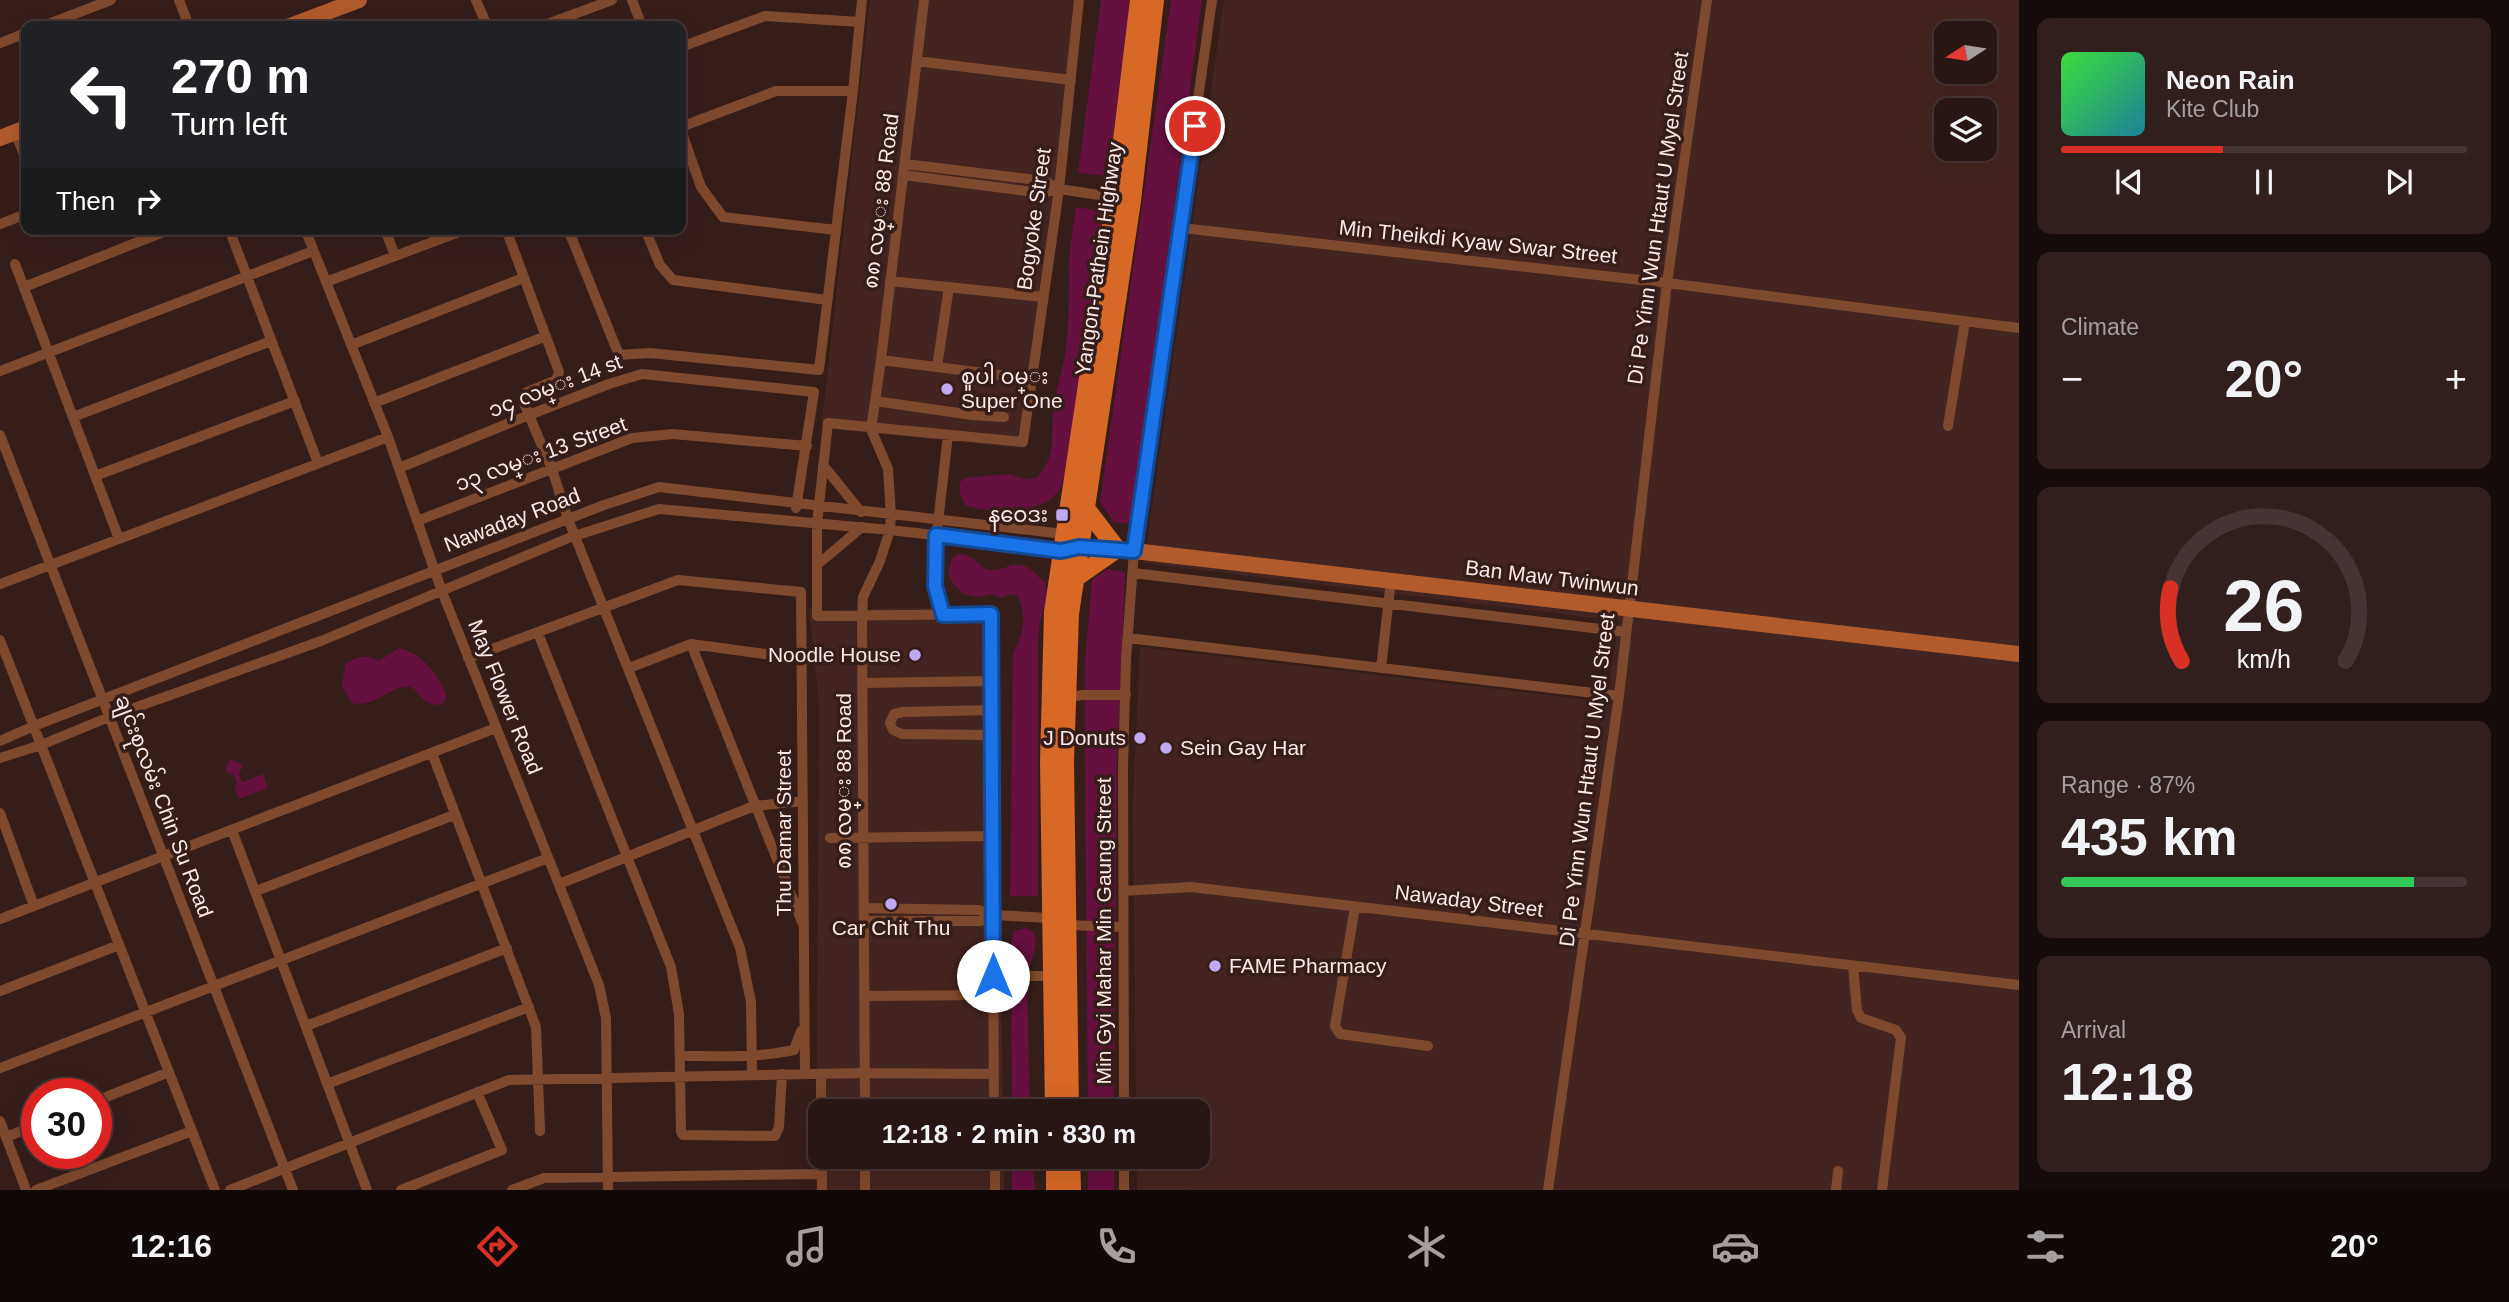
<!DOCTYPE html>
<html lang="en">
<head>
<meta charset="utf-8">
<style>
	body { margin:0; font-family:Arial,"Noto Sans Myanmar",sans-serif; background:#301f1d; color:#f1f3f6; height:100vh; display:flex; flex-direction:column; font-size:26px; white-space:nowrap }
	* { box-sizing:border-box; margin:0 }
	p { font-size:23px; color:#a59fa0 }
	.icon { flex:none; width:38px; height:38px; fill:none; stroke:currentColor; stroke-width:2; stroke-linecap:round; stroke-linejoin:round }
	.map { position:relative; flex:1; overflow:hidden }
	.sheet { display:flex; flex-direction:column; gap:18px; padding:18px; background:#160c0b; width:490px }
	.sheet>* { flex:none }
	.guide { position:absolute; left:21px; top:21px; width:665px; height:214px; border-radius:14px; box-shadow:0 7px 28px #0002,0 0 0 2px #443534; background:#202124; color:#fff; overflow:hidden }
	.needle { width:46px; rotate:258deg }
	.buttons { position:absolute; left:1934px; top:21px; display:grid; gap:14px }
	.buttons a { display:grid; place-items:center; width:63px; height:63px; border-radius:14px; background:#281614; box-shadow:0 7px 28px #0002,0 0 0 2px #443534; font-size:35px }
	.speed { position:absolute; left:21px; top:1078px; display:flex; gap:14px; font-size:35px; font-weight:700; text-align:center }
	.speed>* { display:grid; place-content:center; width:91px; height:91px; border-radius:50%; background:#281614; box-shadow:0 7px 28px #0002,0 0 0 2px #443534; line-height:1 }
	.speed .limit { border:10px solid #d22; background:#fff; color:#111 }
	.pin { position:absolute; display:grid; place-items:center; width:60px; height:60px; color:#fff; margin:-30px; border:4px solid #fff; border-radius:50%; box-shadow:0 2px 7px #0007 }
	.me { position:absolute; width:77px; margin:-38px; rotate:0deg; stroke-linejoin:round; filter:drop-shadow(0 0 5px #0008) }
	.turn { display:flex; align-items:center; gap:24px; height:147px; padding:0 35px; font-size:32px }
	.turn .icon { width:91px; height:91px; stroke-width:2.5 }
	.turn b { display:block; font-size:49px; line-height:60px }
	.then { display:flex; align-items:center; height:66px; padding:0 35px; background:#0003; gap:14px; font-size:26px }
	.big { font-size:52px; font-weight:700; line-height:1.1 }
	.sheet .card { flex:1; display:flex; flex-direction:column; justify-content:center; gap:10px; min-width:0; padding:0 24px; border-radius:14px; background:#301f1d }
	.sheet .dial { align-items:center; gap:0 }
	.dial svg { height:182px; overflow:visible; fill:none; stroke:#443534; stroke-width:7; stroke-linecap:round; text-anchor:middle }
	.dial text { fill:#f1f3f6; stroke:none }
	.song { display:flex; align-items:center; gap:21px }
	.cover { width:84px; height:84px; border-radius:10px; background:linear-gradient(135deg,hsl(120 70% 55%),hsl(190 70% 35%)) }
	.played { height:7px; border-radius:4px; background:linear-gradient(90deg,#d93025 40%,#443534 40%) }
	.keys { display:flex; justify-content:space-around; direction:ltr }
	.heat { display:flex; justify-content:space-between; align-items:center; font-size:38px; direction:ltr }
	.charge { height:10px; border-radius:5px; background:linear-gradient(90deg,#34c759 87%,#443534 0) }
	.trip { position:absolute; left:808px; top:1099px; width:402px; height:70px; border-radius:14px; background:#281614; box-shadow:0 7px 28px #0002,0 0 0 2px #443534; font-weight:700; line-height:70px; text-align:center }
	.dock { display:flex; height:112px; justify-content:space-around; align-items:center; background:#100908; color:#a59fa0 }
	.dock .icon { width:49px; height:49px }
	.dock .on { color:#d93025 }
	.dock b { font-size:32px; color:#f1f3f6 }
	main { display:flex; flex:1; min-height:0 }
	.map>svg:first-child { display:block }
</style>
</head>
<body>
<main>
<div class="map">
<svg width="2019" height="1190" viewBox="0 0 2019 1190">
	<rect width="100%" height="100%" fill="#351d1a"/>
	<path fill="#432420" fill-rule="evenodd" d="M870 0H1081L1026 449 821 428Z
		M1224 0H2019V1190H1137V1157H1199V1111H1136L1133 804 1140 647 1606 702 1619 621 1144 563ZM1946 33H1984V72H1946ZM1946 110H1984V149H1946Z
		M996 606 1003 1111H821V1157H1004V1190H816L819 707 809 610Z"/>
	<path fill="#66103f" d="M1101 0H1130L1108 176 1078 173Z
		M1171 0H1202L1131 524 1114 522 1100 502Z
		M1076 207 1103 211 1069 457C1066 469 1064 485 1056 494 1039 514 987 514 965 505L960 494V482L965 478 1008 474 1024 479 1037 478C1059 452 1049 436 1054 406 1056 387 1064 367 1066 348 1069 321 1069 294 1069 266 1069 247 1074 226 1076 207Z
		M959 554C975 555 974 563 987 569 999 574 1011 561 1024 566 1034 569 1037 577 1045 582 1049 599 1045 607 1040 622 1038 629 1039 639 1038 646V896H1010L1013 654C1023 631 1028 621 1018 596L1010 594 1002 598 991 594 979 597 964 594 952 583 948 572 952 559Z
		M1107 569 1125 572 1117 761 1114 1111H1088L1085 763V663L1092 580Z
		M399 648C421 652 442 678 447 699L441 705C415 705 421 684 404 687 385 690 373 708 352 703L342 687 345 665C356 656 366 654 379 661Z
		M230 759 243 764 239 774 242 782 263 774 268 788 239 799 234 785 237 784 234 775 225 771Z
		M1025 928 1033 931C1041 947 1027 964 1027 980L1030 1111H1012L1011 990 1015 970 1010 949 1014 931Z
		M1012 1157H1032L1035 1190H1012Z
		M1088 1157H1114V1190H1088Z"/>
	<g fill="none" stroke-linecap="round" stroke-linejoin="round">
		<path stroke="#7f492d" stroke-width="10" d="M179 0 189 26
			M476 0 487 26
			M632 0 642 26
			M43 26 111 0
			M542 26 612 0
			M0 43 26 33
			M681 47 765 16 860 22
			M917 61 1071 80
			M681 127 776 91H853
			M681 130 701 187 723 217 836 230
			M15 132 26 160
			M905 164 1044 181 1059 189 1119 198
			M904 175 1041 193 1059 189
			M0 224 26 214
			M1182 228 1667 283 2019 328
			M229 229 318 463
			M305 229 388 437 441 589 599 985 606 1018 608 1190
			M385 229 395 256
			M411 229H416
			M506 229 559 372 556 380 527 392 522 399 552 469 568 519 740 948 751 1002 752 1075
			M568 229 619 355 650 353 819 370 853 91 862 0
			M645 229 660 265 673 280 827 300
			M15 264 119 539
			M890 281 1043 297
			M326 282 467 229
			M24 287 171 229
			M351 345 523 278
			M881 360 1032 379
			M937 367 949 287
			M0 371 313 251
			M875 401 972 415 1004 417
			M374 403 546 336
			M73 417 271 341
			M1948 426 1965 321
			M0 435 293 1190
			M823 465 861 512
			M399 468 529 415 609 384 642 374 814 392 796 508
			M95 476 295 401
			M417 521 632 438 673 434 807 446
			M817 565 862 527
			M1133 573 1626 632
			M0 584 388 437
			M943 615 935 585 934 558 948 435
			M538 633 671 967 679 1014 681 1132 683 1135 775 1136 779 1127 782 1074
			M1128 638 1619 696
			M0 640 215 1190
			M691 644 802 922
			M468 658 678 580 801 592 805 1074
			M629 668 691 644 802 659
			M1381 668 1391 580
			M862 683 992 681
			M1067 697 1083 695H1126
			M992 710 903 712 894 714 890 723 893 730 902 734 992 735
			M0 741 34 726 604 505 659 487 1064 534 1066 537
			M432 753 536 1027 540 1131
			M0 758 41 745 109 717 321 641 571 537 659 509 890 530 1065 550
			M0 813 34 906
			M232 830 367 1190
			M830 838 993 836
			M559 884 754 806 803 801
			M256 891 454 815
			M1123 891 1191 887 2019 985
			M1355 907 1335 1026 1340 1034 1428 1046
			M864 908 979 910 993 915 980 921H864
			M993 915 1050 918
			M0 919 496 728
			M1067 925 1123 927
			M1853 966 1857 1010 1861 1018 1896 1030 1901 1038 1882 1190
			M994 976H1052
			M0 991 119 945
			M864 996 994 995
			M306 1026 507 948
			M681 1056C719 1056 757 1058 794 1050L801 1031
			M0 1068 548 858
			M821 1074V1111
			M327 1084 529 1007
			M96 1101 169 1072
			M865 1111 862 617 863 597 880 561 890 530 891 515 888 469 871 429 881 360 924 0
			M994 1111 991 614 817 616V523L828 423 1023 442 1059 189 1079 0
			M1124 1111 1123 767 1126 659 1134 551 1212 0
			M0 1121 26 1190
			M6 1137 37 1125
			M822 1157V1190
			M865 1157V1190
			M995 1157V1190
			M1124 1157V1190
			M36 1190 192 1131
			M230 1190 509 1080 865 1073 994 1074
			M401 1190 502 1150 477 1092
			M512 1190 544 1178 822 1174
			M1548 1190 1619 696 1667 283 1707 0
			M1836 1190 1838 1171"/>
		<path stroke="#b15b2c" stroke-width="16" d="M290 26 359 0
			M0 138 26 128
			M1079 547 1117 549 2019 654"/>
		<path stroke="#d76826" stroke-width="18" d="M1074 579 1117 549 1085 507
			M1054 1111 1049 762 1053 612 1115 198 1139 0
			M1070 1111 1065 762 1070 614 1132 201 1155 0
			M1055 1157V1190
			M1071 1157 1072 1190"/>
	</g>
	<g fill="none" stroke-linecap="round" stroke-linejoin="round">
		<defs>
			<path id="route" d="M993 976 991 614 943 615 935 586 936 535 1061 551 1079 547 1134 551 1195 126"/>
		</defs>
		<use href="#route" stroke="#114b97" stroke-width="18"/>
		<use href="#route" stroke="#1a73e8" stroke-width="12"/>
	</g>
	<g fill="#c0a8f3" stroke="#351d1a" stroke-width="2.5">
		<circle cx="947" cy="389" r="7"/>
		<rect x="1055" y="508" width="14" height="14" rx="3.5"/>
		<circle cx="915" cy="655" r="7"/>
		<circle cx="1140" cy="738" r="7"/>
		<circle cx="1166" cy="748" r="7"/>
		<circle cx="891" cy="904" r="7"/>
		<circle cx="1215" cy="966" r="7"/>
	</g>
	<g text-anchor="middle" stroke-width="7" stroke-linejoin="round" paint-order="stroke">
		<g font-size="21" fill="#fae9e6" stroke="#351d1a">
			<text transform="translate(881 201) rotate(-83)" y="7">၈၈ လမ္း 88 Road</text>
			<text transform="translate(1658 218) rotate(-82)" y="7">Di Pe Yinn Wun Htaut U Myel Street</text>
			<text transform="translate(1034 219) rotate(-82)" y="7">Bogyoke Street</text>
			<text transform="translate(1478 242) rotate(6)" y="7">Min Theikdi Kyaw Swar Street</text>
			<text transform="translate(1099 259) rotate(-82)" y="7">Yangon-Pathein Highway</text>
			<text transform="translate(555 386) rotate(-21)" y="7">၁၄ လမ္း 14 st</text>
			<text transform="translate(541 454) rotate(-20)" y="7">၁၃ လမ္း 13 Street</text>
			<text transform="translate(512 520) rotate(-21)" y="7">Nawaday Road</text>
			<text transform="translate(1552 578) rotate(7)" y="7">Ban Maw Twinwun</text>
			<text transform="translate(505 697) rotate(68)" y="7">May Flower Road</text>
			<text transform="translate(1587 780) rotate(-83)" y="7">Di Pe Yinn Wun Htaut U Myel Street</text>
			<text transform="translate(844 781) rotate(-90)" y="7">၈၈ လမ္း 88 Road</text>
			<text transform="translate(164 806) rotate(69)" y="7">ချင်းစုလမ်း Chin Su Road</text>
			<text transform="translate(784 833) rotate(-90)" y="7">Thu Damar Street</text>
			<text transform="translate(1469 901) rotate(7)" y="7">Nawaday Street</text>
			<text transform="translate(1104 931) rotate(-90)" y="7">Min Gyi Mahar Min Gaung Street</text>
		</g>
		<g font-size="21" fill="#fae9e6" stroke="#351d1a" text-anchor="start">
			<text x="961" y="384">စူပါ ၀မ္း<tspan x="961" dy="24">Super One</tspan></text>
			<text x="1048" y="522" text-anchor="end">နဝေဒး</text>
			<text x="901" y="662" text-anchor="end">Noodle House</text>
			<text x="1126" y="745" text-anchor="end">J Donuts</text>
			<text x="1180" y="755">Sein Gay Har</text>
			<text x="891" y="935" text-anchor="middle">Car Chit Thu</text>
			<text x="1229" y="973">FAME Pharmacy</text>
		</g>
	</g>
</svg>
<div class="buttons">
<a><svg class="needle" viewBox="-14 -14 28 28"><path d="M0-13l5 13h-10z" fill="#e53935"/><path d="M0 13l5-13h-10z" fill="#a59fa0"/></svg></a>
<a><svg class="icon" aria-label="layers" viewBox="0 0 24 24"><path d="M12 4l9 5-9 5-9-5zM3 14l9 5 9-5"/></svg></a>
</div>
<div class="speed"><div class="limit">30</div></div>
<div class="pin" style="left:1195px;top:126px;background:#d93025"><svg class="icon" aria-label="arrive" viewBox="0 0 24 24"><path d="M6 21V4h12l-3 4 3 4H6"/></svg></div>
<svg class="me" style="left:993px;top:976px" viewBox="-20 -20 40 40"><circle r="19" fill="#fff"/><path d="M0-13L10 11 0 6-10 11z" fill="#1a73e8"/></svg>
<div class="trip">12:18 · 2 min · 830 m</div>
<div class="guide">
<div class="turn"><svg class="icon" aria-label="left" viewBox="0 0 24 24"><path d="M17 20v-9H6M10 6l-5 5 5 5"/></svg><div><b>270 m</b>Turn left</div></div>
<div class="then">Then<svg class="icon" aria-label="right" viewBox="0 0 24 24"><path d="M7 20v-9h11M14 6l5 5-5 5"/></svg></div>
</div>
</div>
<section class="sheet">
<div class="card">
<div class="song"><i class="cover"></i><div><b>Neon Rain</b><p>Kite Club</p></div></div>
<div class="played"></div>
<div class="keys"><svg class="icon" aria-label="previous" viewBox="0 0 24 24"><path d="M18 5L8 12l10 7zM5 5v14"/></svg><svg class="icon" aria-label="pause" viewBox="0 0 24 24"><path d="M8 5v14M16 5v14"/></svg><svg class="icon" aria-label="next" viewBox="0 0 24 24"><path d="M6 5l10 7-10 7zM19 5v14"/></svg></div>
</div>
<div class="card"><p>Climate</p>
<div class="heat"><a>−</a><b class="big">20°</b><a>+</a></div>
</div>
<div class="card dial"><svg viewBox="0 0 100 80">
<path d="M14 69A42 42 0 1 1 86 69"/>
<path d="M14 69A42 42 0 0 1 9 37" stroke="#d93025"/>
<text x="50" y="56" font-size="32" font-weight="700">26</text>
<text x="50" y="72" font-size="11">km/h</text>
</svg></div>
<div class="card"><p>Range · 87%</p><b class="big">435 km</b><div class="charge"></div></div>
<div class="card"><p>Arrival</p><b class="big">12:18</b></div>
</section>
</main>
<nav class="dock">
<b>12:16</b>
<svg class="icon on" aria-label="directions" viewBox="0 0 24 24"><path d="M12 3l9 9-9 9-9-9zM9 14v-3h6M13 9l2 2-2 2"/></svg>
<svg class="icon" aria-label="music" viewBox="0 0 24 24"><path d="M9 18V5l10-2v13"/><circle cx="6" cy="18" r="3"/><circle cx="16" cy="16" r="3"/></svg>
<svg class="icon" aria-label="phone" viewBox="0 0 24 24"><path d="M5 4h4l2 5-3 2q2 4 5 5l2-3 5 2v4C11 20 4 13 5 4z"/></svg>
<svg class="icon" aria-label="climate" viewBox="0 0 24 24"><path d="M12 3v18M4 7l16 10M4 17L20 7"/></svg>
<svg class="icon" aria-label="car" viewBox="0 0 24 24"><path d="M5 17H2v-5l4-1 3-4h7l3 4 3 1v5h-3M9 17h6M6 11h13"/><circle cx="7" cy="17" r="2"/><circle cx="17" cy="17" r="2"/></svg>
<svg class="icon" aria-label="filters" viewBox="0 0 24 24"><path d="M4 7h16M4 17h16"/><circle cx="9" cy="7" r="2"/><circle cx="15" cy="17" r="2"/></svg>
<b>20°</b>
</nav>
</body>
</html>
